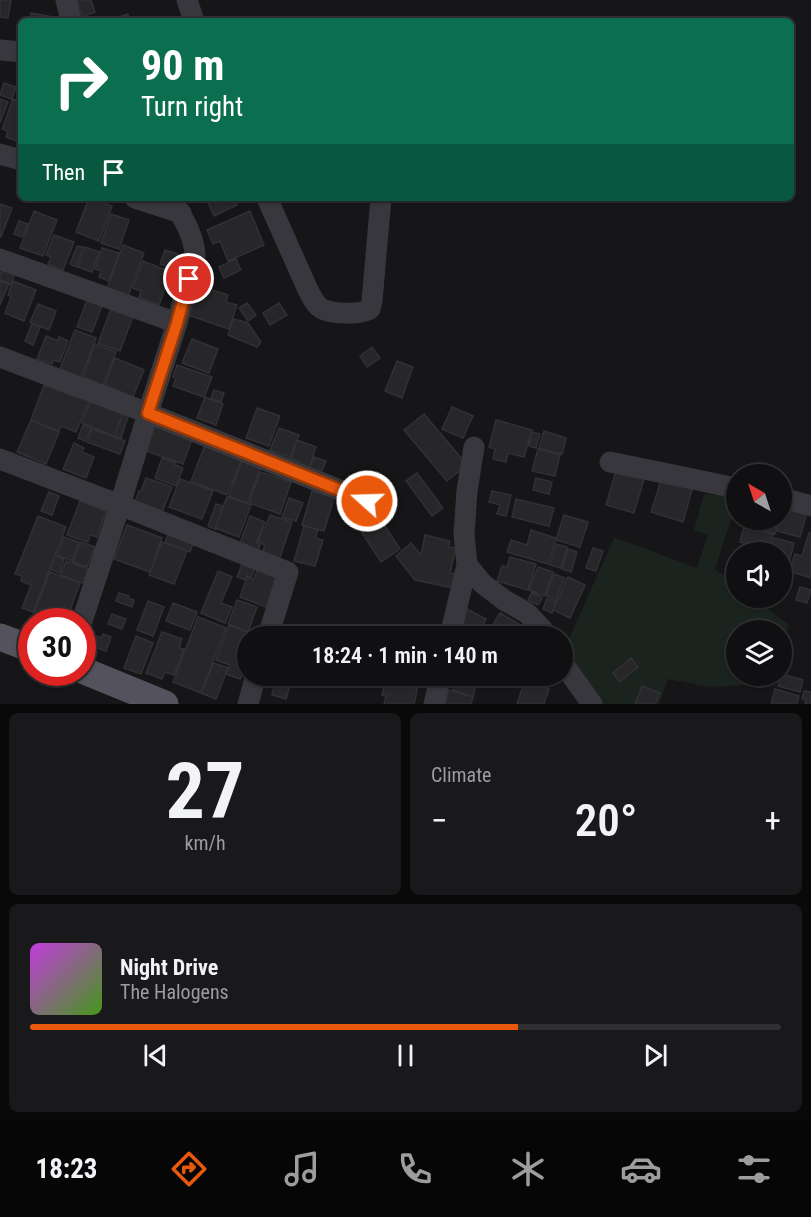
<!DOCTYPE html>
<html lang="en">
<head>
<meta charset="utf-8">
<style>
	body { margin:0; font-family:"Roboto Condensed",sans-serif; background:#19191b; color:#f1f3f6; height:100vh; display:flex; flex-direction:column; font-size:22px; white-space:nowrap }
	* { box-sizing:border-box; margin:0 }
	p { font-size:20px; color:#9c9d9f }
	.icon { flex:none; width:33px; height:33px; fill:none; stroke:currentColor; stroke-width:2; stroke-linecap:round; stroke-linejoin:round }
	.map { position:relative; height:704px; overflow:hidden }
	.drawer { display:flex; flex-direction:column; gap:9px; padding:9px; background:#09090a; flex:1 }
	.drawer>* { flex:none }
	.hud { position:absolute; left:18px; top:18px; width:776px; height:183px; border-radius:9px; box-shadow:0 2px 4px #0004,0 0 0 2px #303032; background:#0b6e4f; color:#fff; overflow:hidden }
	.needle { width:39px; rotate:321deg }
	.buttons { position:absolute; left:726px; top:464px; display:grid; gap:12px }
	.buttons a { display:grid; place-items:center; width:66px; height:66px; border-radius:50%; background:#101012; box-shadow:0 2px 4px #0004,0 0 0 2px #303032; font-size:30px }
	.speed { position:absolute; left:18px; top:608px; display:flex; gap:12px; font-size:30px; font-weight:700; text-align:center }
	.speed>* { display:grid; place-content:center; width:78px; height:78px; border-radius:50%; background:#101012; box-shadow:0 2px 4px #0004,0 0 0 2px #303032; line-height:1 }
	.speed .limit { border:9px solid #d22; background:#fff; color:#111 }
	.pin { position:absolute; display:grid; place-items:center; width:51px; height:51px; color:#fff; margin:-26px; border:3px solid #fff; border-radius:50%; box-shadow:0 2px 6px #0007 }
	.me { position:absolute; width:66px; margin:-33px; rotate:290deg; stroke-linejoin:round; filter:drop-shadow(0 0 4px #0008) }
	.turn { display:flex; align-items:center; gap:21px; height:126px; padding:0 24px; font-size:27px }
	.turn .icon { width:78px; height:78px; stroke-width:2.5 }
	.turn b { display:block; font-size:42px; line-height:51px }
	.then { display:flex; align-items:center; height:57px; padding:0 24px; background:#0003; gap:12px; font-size:22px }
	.big { font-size:45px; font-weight:600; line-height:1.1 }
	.drawer .tile { flex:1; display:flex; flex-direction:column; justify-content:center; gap:9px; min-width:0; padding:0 21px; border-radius:9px; background:#19191b }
	.drawer .dial { align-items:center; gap:0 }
	.dial b { font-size:78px; line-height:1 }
	.song { display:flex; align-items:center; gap:18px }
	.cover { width:72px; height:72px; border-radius:9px; background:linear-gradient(135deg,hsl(290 70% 55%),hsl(100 70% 35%)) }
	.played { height:6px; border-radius:3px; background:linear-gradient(90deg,#ea580c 65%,#303032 65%) }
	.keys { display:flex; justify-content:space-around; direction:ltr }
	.heat { display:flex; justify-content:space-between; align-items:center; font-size:33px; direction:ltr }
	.drawer .tiles { flex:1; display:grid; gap:9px; grid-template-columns:1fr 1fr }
	.tile:last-child { grid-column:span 2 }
	.trip { position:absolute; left:237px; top:626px; width:336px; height:60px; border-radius:30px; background:#101012; box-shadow:0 2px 4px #0004,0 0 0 2px #303032; font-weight:600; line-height:60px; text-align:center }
	.menu { display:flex; height:96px; justify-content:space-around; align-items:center; background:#060607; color:#9c9d9f }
	.menu .icon { width:42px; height:42px }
	.menu .on { color:#ea580c }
	.menu b { font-size:27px; color:#f1f3f6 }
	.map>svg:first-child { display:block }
</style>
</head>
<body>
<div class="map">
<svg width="811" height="704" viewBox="0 0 811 704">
	<rect width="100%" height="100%" fill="#161618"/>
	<path fill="#1b231f" d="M704 494 736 496V504L715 569 736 585V597H752L789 625 782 650V630H736V675H769L763 684 710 687 668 679 659 704H594L563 652 614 538 608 535 697 568 708 534 694 530Z"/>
	<path fill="#272629" stroke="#313034" stroke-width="1.5" d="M0 0H11L8 18 0 17Z
		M77 0H91L95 12 82 17Z
		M31 13 64 19V21H29Z
		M128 14 130 21H108Z
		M4 83 16 87 12 99 0 95Z
		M0 99 8 102 0 123Z
		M13 99 21 102V129L17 141 6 137 8 131 2 129Z
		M89 198 112 206 99 241 76 232Z
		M206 198H234L237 205 214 216Z
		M0 204 12 208 1 237 0 236Z
		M34 211 57 220 43 256 20 248Z
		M250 211 264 245 228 261 220 241 213 244 207 230Z
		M111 214 129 220 119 249 101 243Z
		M19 221 28 224 22 237 14 234Z
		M54 235 74 242 63 270 48 264 51 257 46 255Z
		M123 245 144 253 128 296 107 288Z
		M77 246 83 247 76 267 70 264Z
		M85 247 99 252 92 272 78 267Z
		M102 248 119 253 109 281 99 277 101 271 95 269Z
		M165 250 181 255 176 270 160 264Z
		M236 259 241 270 224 278 219 267Z
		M143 261 171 272 159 305 139 297 141 291 133 288Z
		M4 265 16 270 11 284 0 280V275Z
		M0 281 9 284 0 305Z
		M13 281 36 290 24 321 5 313 11 297 8 295Z
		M202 287 228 295 226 302 237 305 229 329 188 315 195 293 200 294Z
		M87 300 102 306 92 332 77 327Z
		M247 303 256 315 248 321 239 308Z
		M279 303 287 315 270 325 263 313Z
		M38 304 56 311 49 330 30 322Z
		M112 306 134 314 120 351 98 343Z
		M234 319 248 323 261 342 257 347 228 335Z
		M32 324 40 327 33 345 25 341Z
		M75 330 96 338 81 377 60 369Z
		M46 336 58 341 59 337 68 341 60 362 53 360 52 364 37 359Z
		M192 339 218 349 209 373 182 363Z
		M95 344 116 352 103 385 83 377Z
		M372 347 380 358 367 367 360 356Z
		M115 358 144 370 133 397 105 385Z
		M397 361 413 367 402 398 385 391Z
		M177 365 212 377 204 397 173 386 176 378 173 377Z
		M44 385 73 396 75 391 90 398 76 432 61 426 59 431 31 420Z
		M214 390 224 393 221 402 211 398Z
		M205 397 223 404 216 425 197 418Z
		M90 402 123 414 114 436 82 423Z
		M452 407 473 416 463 438 442 429Z
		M257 408 280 416 269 446 246 438Z
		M124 412 129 414 121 438 114 436Z
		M424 414 467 465 447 481 404 430Z
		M31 420 59 432 46 464 17 452Z
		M496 420 532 430 524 457 508 453 506 462 493 459 495 449 489 447Z
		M83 425 91 428 85 441 78 438Z
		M154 425 192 439 183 464 141 449Z
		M279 428 299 435 290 457 270 450Z
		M92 429 125 441 120 454 87 442Z
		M544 431 566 438 562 454 539 448Z
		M532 432 540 434 536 448 529 446Z
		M297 440 316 447 308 471 299 467 301 462 291 458Z
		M74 443 84 448 82 452 94 457 86 478 63 469Z
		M205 445 242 459 227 495 191 481Z
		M538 449 560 455 555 476 532 471Z
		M314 457 326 461 320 476 308 471Z
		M162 458 176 463 175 465 183 468 176 486 155 478Z
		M243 458 262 465 247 503 229 496Z
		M616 471 644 479 634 513 606 505Z
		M260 472 291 482 280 514 249 503Z
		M417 473 443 508 432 516 406 481Z
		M662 477 693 486 683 522 651 512Z
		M146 478 172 487 162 512 135 502 139 491H141Z
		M536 478 552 482 549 494 533 490Z
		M180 479 213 491 202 519 169 507Z
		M312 491 334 498 324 531 302 525Z
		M492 491 511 495 506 516 497 514 500 505 489 502Z
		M49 492 59 496 52 515 41 511Z
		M227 497 251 505 239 537 215 528Z
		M289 498 303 503 296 521 282 517Z
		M516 499 554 508 549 526 512 517Z
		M80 501 106 511 97 537 90 535 88 542 67 535Z
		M216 504 223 506 215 529 208 526Z
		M784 506 807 512 800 537 777 531 780 519H782Z
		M270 515 292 522 279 560 262 554 265 545 258 542 263 527 265 528Z
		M564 515 588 522 580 547 556 540Z
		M38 516 66 527 33 612 22 608 31 585 21 581 22 576 15 574Z
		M250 516 265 522 256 543 260 545 258 550 240 543Z
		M379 517 400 549 381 562 360 530Z
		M746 519H764L761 531 773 534 769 549 740 542Z
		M769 519 778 521 775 534 766 531Z
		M127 525 162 538 150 572 114 559Z
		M304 526 318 530 315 538 323 540 315 566 294 561Z
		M531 530 556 538 548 564 507 552 511 540 527 545Z
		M169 532 194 541 190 552 165 542Z
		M809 533H811V578L789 571 795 554 802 556Z
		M425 535 450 541 448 547 456 548 450 573 456 574 453 588 415 580 396 556 411 543 421 555Z
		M64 537 79 542 72 561 57 555Z
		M774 538 794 543 788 566 782 564V552H770Z
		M81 542 95 547 87 567 73 562Z
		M162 542 187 551 174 584 149 575Z
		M556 544 567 547 561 568 550 565Z
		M754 546 764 549V552H753Z
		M593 548 603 551 596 571 586 568Z
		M568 549 577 552 571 572 562 569Z
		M55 556 64 559 60 573 50 569Z
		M510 557 536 564 528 590 497 581 502 566 507 567Z
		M66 561 88 569 83 583 61 575Z
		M243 562 256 567 251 578 247 576 246 580 237 577Z
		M782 566 789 568 785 581H782Z
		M538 567 553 572 544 596 529 590Z
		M258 568 278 576 266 607 240 597 247 577 254 579Z
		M218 571 232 577 221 603 232 607 225 623 201 613Z
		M50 572 80 583 66 621H47L33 616Z
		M554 574 565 578 556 599 546 595Z
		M568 577 585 585 570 618 553 610Z
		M800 587 811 590 807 603 796 600Z
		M532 592 542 598 538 605 528 600Z
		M119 593 129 596 128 598 134 600 132 607 116 601Z
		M547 598 556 601 552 613 543 609Z
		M237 600 257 607 248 632 228 624Z
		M148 601 164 607 153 636 137 630Z
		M173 603 197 612 190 630 166 621Z
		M465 608 486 619 479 633 458 623Z
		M500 613 519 624 511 636H486Z
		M112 614 126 619 122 629 108 624Z
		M198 617 226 628 201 693 173 682Z
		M229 625 257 636H248V660L240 679 226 674 230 665 216 660Z
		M521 625 536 630 534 636H517Z
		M400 629 425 634 424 636H398Z
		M162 632 182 639 179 648 184 649 174 675 165 672 162 679 146 673Z
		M103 634 111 637 106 651 91 646 94 635 101 638Z
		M136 636 153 643 141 674 124 668Z
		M631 658 638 667 620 682 613 673Z
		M214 663 228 668 216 699 201 693Z
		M782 674 803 680 800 692 778 686Z
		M277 675H293L286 699 272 695Z
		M387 675 420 676 414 704H384L386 696 382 695Z
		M503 675H516L512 683 501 679Z
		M525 675H554L549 687 524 678Z
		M525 680 549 689 544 704H517Z
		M455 682 475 689 473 697 453 690Z
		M642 686 660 693 655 704H635Z
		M775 689 799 696 797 704H771Z
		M449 690 473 697 471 704H445Z
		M804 691 811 692V704H805L806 700 802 699Z"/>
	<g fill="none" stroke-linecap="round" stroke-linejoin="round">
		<path stroke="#37373d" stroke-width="21" d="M66 0 71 21
			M187 0 194 21
			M0 50 21 52
			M0 154 21 160
			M135 198 181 213
			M267 198 308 290C312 297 315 305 322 309 333 314 360 315 370 309L372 301 381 198
			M0 259 177 323
			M0 357 148 413 367 501
			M0 459 120 505 288 572 268 636
			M610 462 736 488
			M782 498 811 506
			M467 565 483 584 504 600 527 613 542 629 546 636
			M82 621 120 505 148 413 177 323 195 257C195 236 182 216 171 198
			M450 636 467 565 464 534 467 491 474 447
			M562 662 592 704
			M248 704 256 675
			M434 704 441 675"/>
		<path stroke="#53525d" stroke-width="27" d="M0 637 32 649
			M82 670 165 704"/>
	</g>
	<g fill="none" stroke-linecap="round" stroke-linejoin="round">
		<defs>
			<path id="route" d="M189 279 177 323 148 413 367 501"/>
		</defs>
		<use href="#route" stroke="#983908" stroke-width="15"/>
		<use href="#route" stroke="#ea580c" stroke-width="10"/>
	</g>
</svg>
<div class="buttons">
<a><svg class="needle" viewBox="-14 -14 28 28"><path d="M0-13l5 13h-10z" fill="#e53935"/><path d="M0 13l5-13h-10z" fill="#9c9d9f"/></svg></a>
<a><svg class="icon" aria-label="sound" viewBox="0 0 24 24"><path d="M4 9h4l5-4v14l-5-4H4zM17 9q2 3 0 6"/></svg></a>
<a><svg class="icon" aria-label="layers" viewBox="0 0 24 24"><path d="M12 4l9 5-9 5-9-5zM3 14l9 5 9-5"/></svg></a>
</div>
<div class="speed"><div class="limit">30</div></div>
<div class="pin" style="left:189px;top:279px;background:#d93025"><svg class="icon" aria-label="arrive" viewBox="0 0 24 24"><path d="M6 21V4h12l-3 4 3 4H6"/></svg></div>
<svg class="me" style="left:367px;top:501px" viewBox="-20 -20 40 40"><circle r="17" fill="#ea580c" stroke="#fff" stroke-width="3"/><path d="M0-11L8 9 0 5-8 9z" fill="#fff"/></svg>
<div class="trip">18:24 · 1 min · 140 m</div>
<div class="hud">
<div class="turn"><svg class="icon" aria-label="right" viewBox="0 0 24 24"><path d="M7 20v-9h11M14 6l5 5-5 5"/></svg><div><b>90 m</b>Turn right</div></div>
<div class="then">Then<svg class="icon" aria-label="arrive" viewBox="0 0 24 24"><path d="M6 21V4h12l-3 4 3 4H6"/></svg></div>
</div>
</div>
<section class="drawer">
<div class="tiles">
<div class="tile dial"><b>27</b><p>km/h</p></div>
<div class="tile"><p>Climate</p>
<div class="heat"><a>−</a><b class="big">20°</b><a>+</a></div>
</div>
<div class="tile">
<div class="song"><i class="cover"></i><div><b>Night Drive</b><p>The Halogens</p></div></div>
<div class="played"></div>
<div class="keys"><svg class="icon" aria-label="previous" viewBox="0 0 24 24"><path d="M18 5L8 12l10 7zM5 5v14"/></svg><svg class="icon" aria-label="pause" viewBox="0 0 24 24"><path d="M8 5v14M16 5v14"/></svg><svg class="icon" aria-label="next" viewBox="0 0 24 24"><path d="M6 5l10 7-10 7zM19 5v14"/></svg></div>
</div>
</div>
</section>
<nav class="menu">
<b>18:23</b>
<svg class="icon on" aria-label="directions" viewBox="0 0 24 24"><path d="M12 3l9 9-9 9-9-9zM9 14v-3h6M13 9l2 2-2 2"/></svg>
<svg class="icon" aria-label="music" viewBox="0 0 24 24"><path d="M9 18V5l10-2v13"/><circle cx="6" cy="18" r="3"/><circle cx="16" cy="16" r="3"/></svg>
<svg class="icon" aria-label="phone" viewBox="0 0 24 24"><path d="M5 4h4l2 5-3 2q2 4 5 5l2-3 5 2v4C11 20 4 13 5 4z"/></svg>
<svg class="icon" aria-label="climate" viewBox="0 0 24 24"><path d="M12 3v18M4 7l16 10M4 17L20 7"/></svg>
<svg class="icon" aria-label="car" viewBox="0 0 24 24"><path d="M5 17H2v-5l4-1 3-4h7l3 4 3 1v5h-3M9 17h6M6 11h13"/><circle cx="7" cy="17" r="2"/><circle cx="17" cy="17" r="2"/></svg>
<svg class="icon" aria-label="filters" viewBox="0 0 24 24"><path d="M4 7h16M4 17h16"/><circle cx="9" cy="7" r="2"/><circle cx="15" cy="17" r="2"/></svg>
</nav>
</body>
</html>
